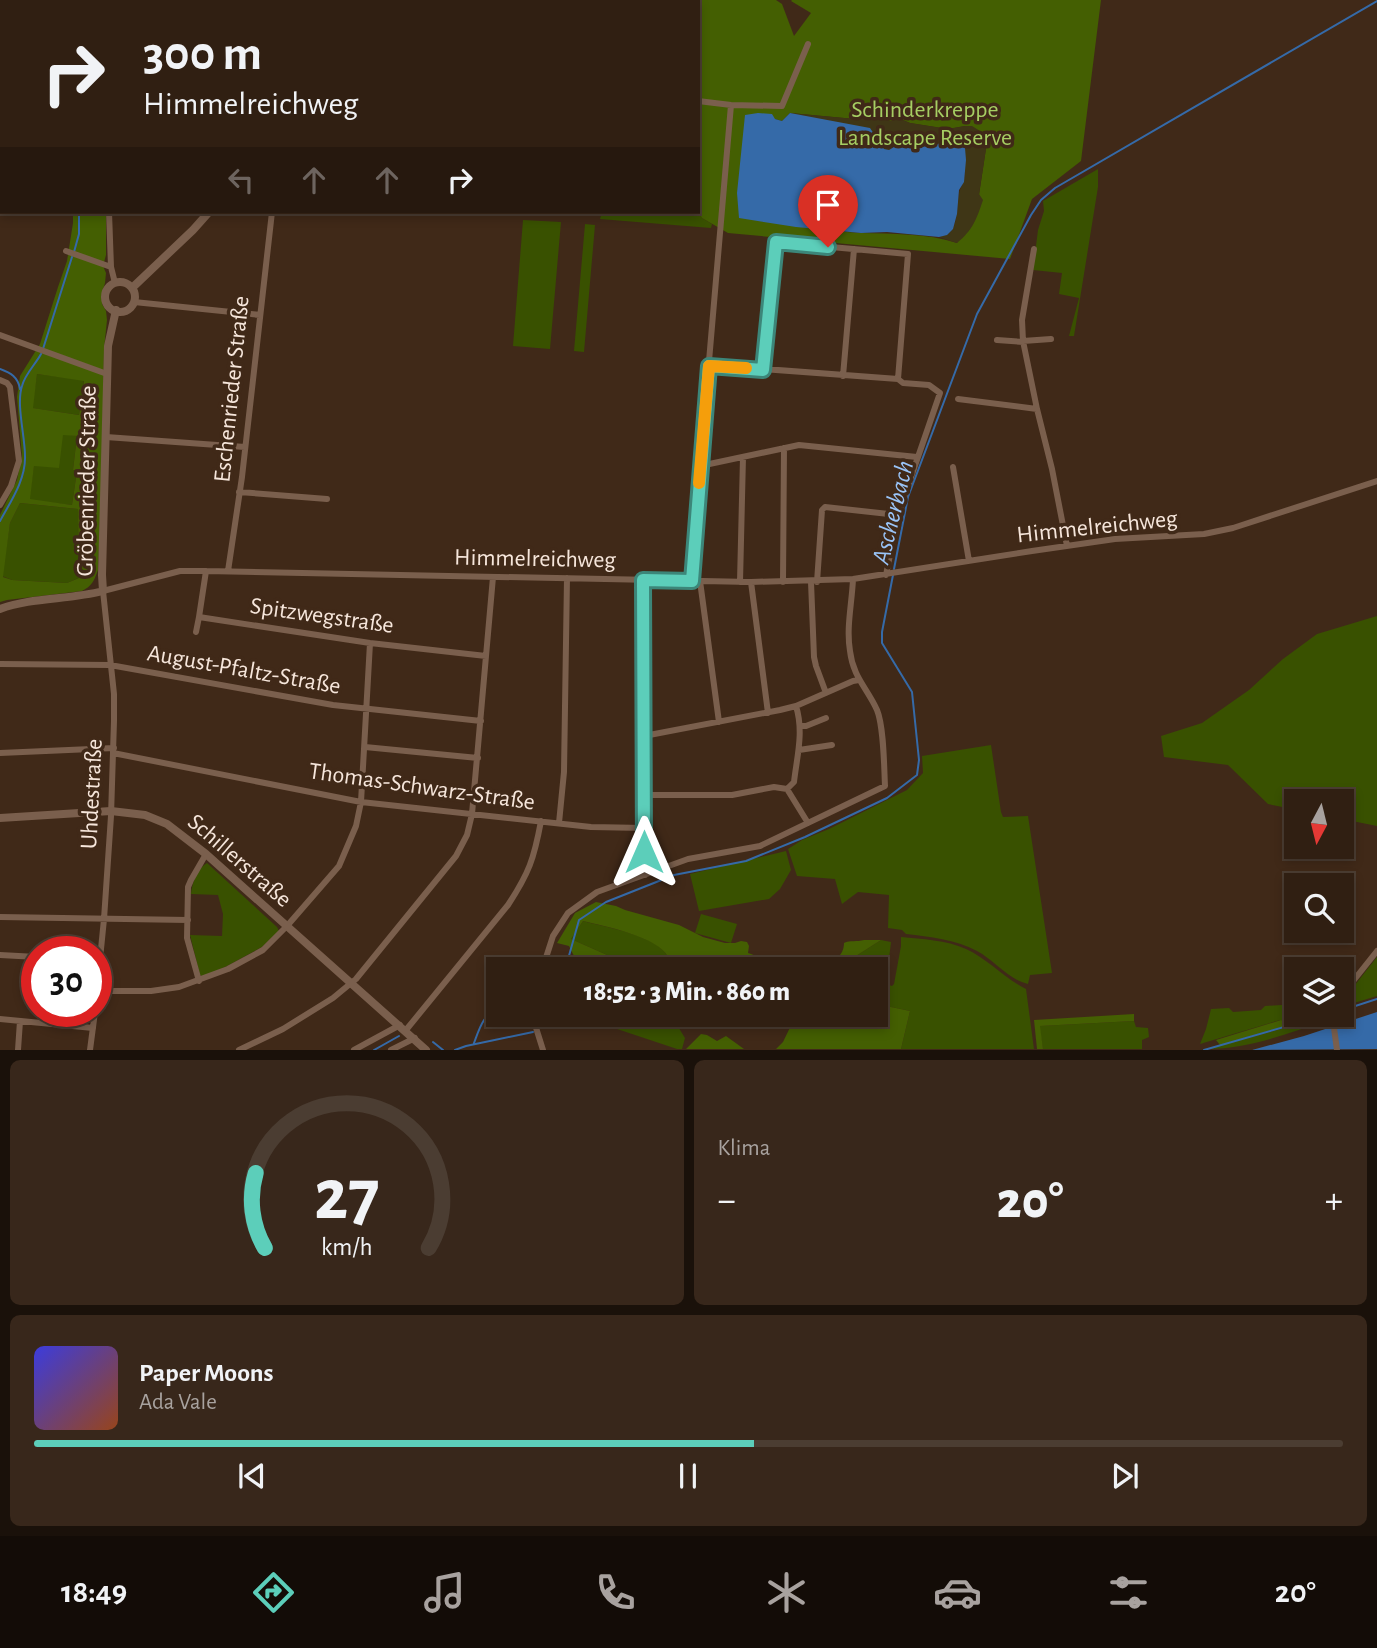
<!DOCTYPE html>
<html lang="de">
<head>
<meta charset="utf-8">
<style>
	body { margin:0; font-family:"Alegreya Sans",sans-serif; background:#38271b; color:#f1f3f6; height:100vh; display:flex; flex-direction:column; font-size:26px; white-space:nowrap }
	* { box-sizing:border-box; margin:0 }
	p { font-size:23px; color:#a8a29f }
	.icon { flex:none; width:38px; height:38px; fill:none; stroke:currentColor; stroke-width:2; stroke-linecap:round; stroke-linejoin:round }
	.map { position:relative; height:1050px; overflow:hidden }
	.details { display:flex; flex-direction:column; gap:10px; padding:10px; background:#1a110a; flex:1 }
	.details>* { flex:none }
	.top-card { position:absolute; left:0px; top:0px; width:700px; height:214px; box-shadow:0 4px 10px #0003,0 0 0 2px #4b3d32; background:#301f12; color:#f1f3f6; overflow:hidden }
	.needle { width:46px; rotate:187deg }
	.buttons { position:absolute; left:1284px; top:789px; display:grid; gap:14px }
	.buttons a { display:grid; place-items:center; width:70px; height:70px; border-radius:0px; background:#301f12; box-shadow:0 4px 10px #0003,0 0 0 2px #4b3d32; font-size:35px }
	.speed { position:absolute; left:21px; top:936px; display:flex; gap:14px; font-size:35px; font-weight:700; text-align:center }
	.speed>* { display:grid; place-content:center; width:91px; height:91px; border-radius:50%; background:#301f12; box-shadow:0 4px 10px #0003,0 0 0 2px #4b3d32; line-height:1 }
	.speed .limit { border:10px solid #d22; background:#fff; color:#111 }
	.pin { position:absolute; display:grid; place-items:center; width:60px; height:60px; color:#fff; margin:-72px -30px; border-radius:50% 50% 50% 0; rotate:-45deg; box-shadow:0 0 7px #0007 }
	.pin .icon { rotate:45deg }
	.me { position:absolute; width:77px; margin:-38px; rotate:0deg; stroke-linejoin:round; filter:drop-shadow(0 0 5px #0008) }
	.turn { display:flex; align-items:center; gap:24px; height:147px; padding:0 28px; font-size:32px }
	.turn .icon { width:91px; height:91px; stroke-width:2.5 }
	.turn b { display:block; font-size:49px; line-height:60px }
	.lanes { display:flex; align-items:center; height:66px; padding:0 28px; background:#0003; justify-content:center; gap:35px; direction:ltr }
	.lanes .off { opacity:.35 }
	.big { font-size:52px; font-weight:800; line-height:1.1 }
	.details .widget { flex:1; display:flex; flex-direction:column; justify-content:center; gap:10px; min-width:0; padding:0 24px; border-radius:10px; background:#38271b }
	.details .dial { align-items:center; gap:0 }
	.dial svg { height:182px; overflow:visible; fill:none; stroke:#4b3d32; stroke-width:7; stroke-linecap:round; text-anchor:middle }
	.dial text { fill:#f1f3f6; stroke:none }
	.song { display:flex; align-items:center; gap:21px }
	.cover { width:84px; height:84px; border-radius:10px; background:linear-gradient(135deg,hsl(240 70% 55%),hsl(20 70% 35%)) }
	.played { height:7px; border-radius:4px; background:linear-gradient(90deg,#5cceba 55%,#4b3d32 55%) }
	.keys { display:flex; justify-content:space-around; direction:ltr }
	.heat { display:flex; justify-content:space-between; align-items:center; font-size:38px; direction:ltr }
	.details .tiles { flex:1; display:grid; gap:10px; grid-template-columns:1fr 1fr }
	.widget:last-child { grid-column:span 2 }
	.trip { position:absolute; left:486px; top:957px; width:402px; height:70px; border-radius:0px; background:#301f12; box-shadow:0 4px 10px #0003,0 0 0 2px #4b3d32; font-weight:800; line-height:70px; text-align:center }
	.menu { display:flex; height:112px; justify-content:space-around; align-items:center; background:#130c07; color:#a8a29f }
	.menu .icon { width:49px; height:49px }
	.menu .active { color:#5cceba }
	.menu b { font-size:32px; color:#f1f3f6 }
	.map>svg:first-child { display:block }
</style>
</head>
<body>
<div class="map">
<svg width="1377" height="1050" viewBox="0 0 1377 1050">
	<rect width="100%" height="100%" fill="#402918"/>
	<path fill="#395100" d="M1098 169V187L1074 336H1069L1079 298 1059 294 1062 273 1033 270 1038 230 1044 211 1043 201Z
		M602 212H698L702 218 712 224 711 228 600 219Z
		M523 220 561 222 550 349 513 346Z
		M585 224 595 225 584 352 574 351Z
		M37 374 84 380 79 415 32 408Z
		M63 434 77 436 73 470 77 471 72 505 29 500 34 465Z
		M20 503 78 509 79 578 67 583 12 580 2 576 10 523Z
		M1377 616V826L1342 819V802H1297V810L1268 804 1228 765 1164 757 1161 736 1202 723 1249 690 1283 659 1317 634Z
		M991 745 1001 812 1003 817 1028 816 1052 973 1030 975 1028 984C1009 980 994 960 977 951 955 939 930 937 906 934L902 930 888 928 889 895 858 892 842 904 835 879 797 876 788 849 802 840 829 829 907 790 923 773 922 756Z
		M786 851 791 870 780 889 769 899 699 911 690 874Z
		M207 863 277 927 279 931 262 947 227 966 203 977 200 975 190 935 222 936 223 914 218 895 191 894C192 883 197 869 207 863Z
		M701 914 737 924 731 943 695 933Z
		M583 921C605 927 659 936 668 957L665 969H643L625 963 571 939Z
		M901 937C922 939 946 940 966 949 988 959 1004 978 1026 989L1034 1049H901L910 1011 877 1004V981L892 986 894 984 901 946Z
		M881 940 891 942 887 976 877 973V970L866 969 845 963Z
		M1377 957V996L1354 1003 1347 995Z
		M1297 1004V1015H1330L1328 1020C1290 1033 1248 1049 1208 1049L1310 1021 1289 1025 1280 1020 1200 1044 1206 1029 1211 1009 1229 1008 1233 1012 1261 1010 1265 1006Z
		M575 1015H671L685 1038 682 1049H677Z
		M1134 1021 1136 1027 1148 1028 1149 1037 1142 1040V1049H1043L1039 1026Z"/>
	<path fill="#445f02" fill-rule="evenodd" d="M284 0H776L782 4 794 36 811 13 791 1 792 0H1101L1081 161 1032 199 1010 259 728 233 702 218 698 212V2H283ZM790 113 855 119 871 116 891 121 898 118 910 123 948 129 965 126 987 142 979 195 957 243C926 233 893 234 861 233 832 231 802 228 774 222L775 119 782 121Z
		M73 212H106V255L103 266 106 273 105 283 102 293V304L106 311 107 320 104 349 102 468 98 570C94 581 92 586 82 591L7 600 0 602V515L17 480 22 456 17 397 20 376 40 344 58 287 67 261 73 223ZM37 374 84 381 79 415 33 408ZM63 435 77 436 73 470 77 471 72 505 30 499 34 466 59 468ZM20 503 78 509 79 578 67 583 12 580 3 577 10 523Z
		M596 902 616 906 625 910 679 925 703 937 725 943H735L741 941 747 942 749 946 748 953C763 958 781 968 795 969H665L668 957C659 937 604 926 583 921L571 939 625 963 626 969H610L611 966 606 962 574 956 569 946 557 943 575 913Z
		M864 940H881L845 963 842 967 843 969H826C834 960 844 956 844 943 850 940 857 942 864 940Z
		M877 1004 910 1011 901 1049H776L783 1042 796 1015H877Z
		M1134 1014V1021L1040 1026 1043 1049H1037L1034 1020Z
		M1281 1020 1289 1025 1220 1045 1216 1040Z
		M701 1034 707 1035 717 1041 726 1036 744 1049H686Z"/>
	<path fill="#3f3616" d="M790 113 855 119 871 116 891 121 898 118 910 123 948 129 965 126H972L980 131 987 142 979 194 983 200C977 218 973 230 957 243L939 237C945 235 951 233 953 228 958 218 957 205 959 194 961 185 964 184 965 172L919 149 895 145 889 150 884 149 880 143Z"/>
	<path fill="#356aa8" d="M758 113 772 114 775 119 782 121 790 113 870 128 884 149 889 150 894 147 899 133 907 135 911 146C922 150 935 142 947 143 953 143 959 146 965 148L966 160 964 182 959 190 957 214 953 229 947 235 939 237 887 232 861 233 796 227 739 218 737 193 745 115Z
		M1377 1012V1049L1252 1050 1304 1036Z"/>
	<g fill="none" stroke-linecap="round" stroke-linejoin="round">
		<path stroke="#356aa8" stroke-width="2" d="M30 2V0
			M0 139 2 133
			M74 252 79 234V212
			M43 349 72 257
			M0 369C11 373 18 377 20 389
			M0 521C11 501 26 479 25 456 25 436 16 404 22 386 25 374 35 365 41 354
			M894 569 908 497 977 314 1031 215 1041 200 1055 188 1377 1
			M565 970 579 920 606 902 674 875 746 861 805 837 887 798 917 775 919 760 912 692 882 643V632L893 575
			M1343 1010 1377 999
			M538 1029 548 1021 551 1015
			M433 1042 443 1050
			M474 1043C480 1027 483 1015 499 1008
			M374 1050 399 1036
			M455 1050 466 1046 533 1032
			M1204 1050 1326 1015"/>
		<path stroke="#7a5f4d" stroke-width="6" d="M72 0 73 2
			M698 101 731 105 782 106 808 44
			M109 212 111 267 115 283
			M390 212H392
			M1034 249 1022 320 1023 341 1037 409 1052 469 1067 546
			M66 251 111 267
			M134 302 260 315
			M0 335 107 374
			M997 340 1023 342
			M1023 341 1051 339
			M710 365 898 379 903 383 929 385 940 393 898 515 886 575
			M763 370 776 242 908 254 898 379
			M843 376 854 249
			M0 380 7 383 10 387 19 461 11 486 0 505
			M958 399 1037 409
			M106 437 245 447
			M700 466 799 445 917 457
			M953 467 969 561
			M239 492 327 499
			M206 571 199 617 370 643 486 656
			M228 571 242 477 272 212
			M643 580 645 875
			M692 581 700 466 731 105
			M700 581 719 722
			M740 582 743 457
			M751 582 768 713
			M783 582 784 448
			M811 582 814 657 816 666 826 693
			M817 582 822 510 825 507 898 515
			M196 632 199 617
			M0 664 110 665 333 705 481 721
			M801 726H806L826 718
			M644 736 780 710 796 706 853 681 859 680
			M365 747 478 758
			M799 750 832 745
			M0 753 114 748
			M113 753 361 802 591 827 644 828
			M787 789 794 782C797 756 804 732 796 706
			M645 795H732L774 787 787 789 808 823
			M559 823 564 772 567 578
			M0 917 188 920
			M0 955 37 957
			M542 970 553 936 568 913 597 892 688 859 760 846 885 786C884 767 884 727 877 710 867 688 853 677 850 651 846 628 852 603 853 579
			M199 981 187 938 188 887 191 880 206 854
			M97 991H151L179 987 228 969 263 950 287 926 339 866 356 826 361 802 370 643
			M1342 995 1377 951
			M96 999 104 919 111 816 114 721V694L103 591 180 571H206L751 582 853 579 1032 551 1115 539 1204 534 1233 528 1377 481
			M532 1015 543 1050
			M1335 1015 1334 1028 1337 1050
			M0 1019 93 1028
			M406 1030 508 905C529 873 534 859 541 821
			M18 1050 20 1021
			M90 1050 95 1012
			M239 1050 283 1029 333 998 356 979 456 856 467 835 472 814 493 577
			M354 1050 400 1025
			M391 1050 415 1038"/>
		<path stroke="#7a5f4d" stroke-width="8" d="M299 2V0
			M105 297a15 15 0 1 1 30 0a15 15 0 1 1-30 0Z
			M132 288 193 230 209 212
			M0 609C32 597 69 600 103 591L102 575 108 346 116 310
			M0 818 111 811 145 815 167 824 206 854 426 1050"/>
	</g>
	<g fill="none" stroke-linecap="round" stroke-linejoin="round">
		<defs>
			<path id="route" d="M644 852 643 580 692 581 709 366 763 370 776 242 828 247"/>
		</defs>
		<use href="#route" stroke="#3c8679" stroke-width="18"/>
		<use href="#route" stroke="#5cceba" stroke-width="12"/>
		<path stroke="#f59e0b" stroke-width="12" d="M699 483 709 366 746 368"/>
	</g>
	<g text-anchor="middle" stroke-width="7" stroke-linejoin="round" paint-order="stroke">
		<g font-size="24" fill="#a6ce63" stroke="#402918">
			<text x="925" y="117">Schinderkreppe<tspan x="925" dy="28">Landscape Reserve</tspan></text>
		</g>
		<g font-size="24" fill="#f6e6db" stroke="#402918">
			<text transform="translate(231 389) rotate(-84)" y="8">Eschenrieder Straße</text>
			<text transform="translate(86 481) rotate(-89)" y="8">Gröbenrieder Straße</text>
			<text transform="translate(1097 526) rotate(-6)" y="8">Himmelreichweg</text>
			<text transform="translate(535 558) rotate(1)" y="8">Himmelreichweg</text>
			<text transform="translate(322 615) rotate(8)" y="8">Spitzwegstraße</text>
			<text transform="translate(244 669) rotate(10)" y="8">August-Pfaltz-Straße</text>
			<text transform="translate(422 786) rotate(8)" y="8">Thomas-Schwarz-Straße</text>
			<text transform="translate(91 794) rotate(-87)" y="8">Uhdestraße</text>
			<text transform="translate(240 860) rotate(41)" y="8">Schillerstraße</text>
		</g>
		<g font-size="26" font-style="italic" fill="#9ac4f7" stroke="#402918">
			<text transform="translate(892 512) rotate(-76)" y="9">Ascherbach</text>
		</g>
	</g>
</svg>
<div class="buttons">
<a><svg class="needle" viewBox="-14 -14 28 28"><path d="M0-13l5 13h-10z" fill="#e53935"/><path d="M0 13l5-13h-10z" fill="#a8a29f"/></svg></a>
<a><svg class="icon" aria-label="search" viewBox="0 0 24 24"><circle cx="10" cy="10" r="6"/><path d="M15 15l6 6"/></svg></a>
<a><svg class="icon" aria-label="layers" viewBox="0 0 24 24"><path d="M12 4l9 5-9 5-9-5zM3 14l9 5 9-5"/></svg></a>
</div>
<div class="speed"><div class="limit">30</div></div>
<div class="pin" style="left:828px;top:247px;background:#d93025"><svg class="icon" aria-label="arrive" viewBox="0 0 24 24"><path d="M6 21V4h12l-3 4 3 4H6"/></svg></div>
<svg class="me" style="left:644px;top:852px" viewBox="-20 -20 40 40"><path d="M0-17L14 15 0 8-14 15z" fill="#5cceba" stroke="#fff" stroke-width="4"/></svg>
<div class="trip">18:52 · 3 Min. · 860 m</div>
<div class="top-card">
<div class="turn"><svg class="icon" aria-label="right" viewBox="0 0 24 24"><path d="M7 20v-9h11M14 6l5 5-5 5"/></svg><div><b>300 m</b>Himmelreichweg</div></div>
<div class="lanes"><svg class="icon off" aria-label="left" viewBox="0 0 24 24"><path d="M17 20v-9H6M10 6l-5 5 5 5"/></svg><svg class="icon off" aria-label="ahead" viewBox="0 0 24 24"><path d="M12 20V5M6 11l6-6 6 6"/></svg><svg class="icon off" aria-label="ahead" viewBox="0 0 24 24"><path d="M12 20V5M6 11l6-6 6 6"/></svg><svg class="icon" aria-label="right" viewBox="0 0 24 24"><path d="M7 20v-9h11M14 6l5 5-5 5"/></svg></div>
</div>
</div>
<section class="details">
<div class="tiles">
<div class="widget dial"><svg viewBox="0 0 100 80">
<path d="M14 69A42 42 0 1 1 86 69"/>
<path d="M14 69A42 42 0 0 1 10 36" stroke="#5cceba"/>
<text x="50" y="56" font-size="32" font-weight="700">27</text>
<text x="50" y="72" font-size="11">km/h</text>
</svg></div>
<div class="widget"><p>Klima</p>
<div class="heat"><a>−</a><b class="big">20°</b><a>+</a></div>
</div>
<div class="widget">
<div class="song"><i class="cover"></i><div><b>Paper Moons</b><p>Ada Vale</p></div></div>
<div class="played"></div>
<div class="keys"><svg class="icon" aria-label="previous" viewBox="0 0 24 24"><path d="M18 5L8 12l10 7zM5 5v14"/></svg><svg class="icon" aria-label="pause" viewBox="0 0 24 24"><path d="M8 5v14M16 5v14"/></svg><svg class="icon" aria-label="next" viewBox="0 0 24 24"><path d="M6 5l10 7-10 7zM19 5v14"/></svg></div>
</div>
</div>
</section>
<nav class="menu">
<b>18:49</b>
<svg class="icon active" aria-label="directions" viewBox="0 0 24 24"><path d="M12 3l9 9-9 9-9-9zM9 14v-3h6M13 9l2 2-2 2"/></svg>
<svg class="icon" aria-label="music" viewBox="0 0 24 24"><path d="M9 18V5l10-2v13"/><circle cx="6" cy="18" r="3"/><circle cx="16" cy="16" r="3"/></svg>
<svg class="icon" aria-label="phone" viewBox="0 0 24 24"><path d="M5 4h4l2 5-3 2q2 4 5 5l2-3 5 2v4C11 20 4 13 5 4z"/></svg>
<svg class="icon" aria-label="climate" viewBox="0 0 24 24"><path d="M12 3v18M4 7l16 10M4 17L20 7"/></svg>
<svg class="icon" aria-label="car" viewBox="0 0 24 24"><path d="M5 17H2v-5l4-1 3-4h7l3 4 3 1v5h-3M9 17h6M6 11h13"/><circle cx="7" cy="17" r="2"/><circle cx="17" cy="17" r="2"/></svg>
<svg class="icon" aria-label="filters" viewBox="0 0 24 24"><path d="M4 7h16M4 17h16"/><circle cx="9" cy="7" r="2"/><circle cx="15" cy="17" r="2"/></svg>
<b>20°</b>
</nav>
</body>
</html>
